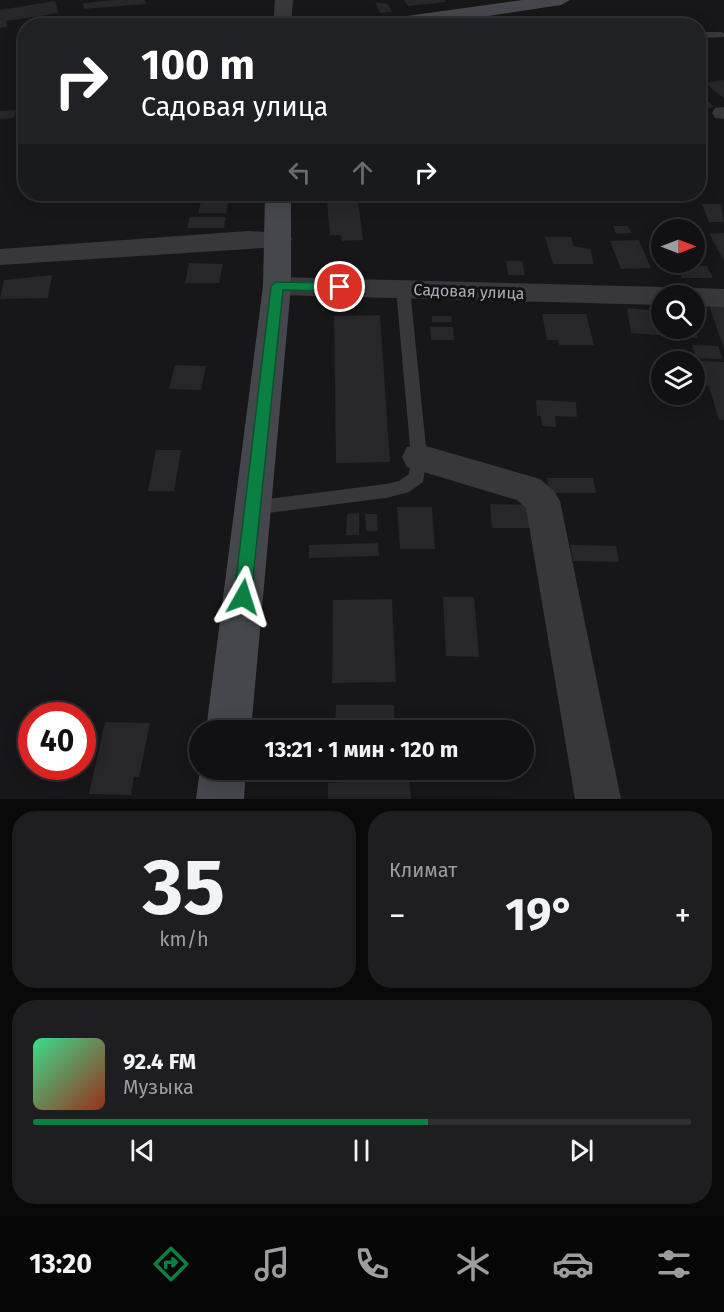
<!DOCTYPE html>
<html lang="ru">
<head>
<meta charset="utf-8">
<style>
	body { margin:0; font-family:"Fira Sans",sans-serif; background:#1e1e20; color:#f1f3f6; height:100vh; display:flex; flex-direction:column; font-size:22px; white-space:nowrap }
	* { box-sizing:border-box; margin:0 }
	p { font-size:20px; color:#9c9d9f }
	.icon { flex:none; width:33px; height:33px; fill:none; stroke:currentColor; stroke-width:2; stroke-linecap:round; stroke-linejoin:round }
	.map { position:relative; height:799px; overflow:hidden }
	.side { display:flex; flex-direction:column; gap:12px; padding:12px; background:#09090a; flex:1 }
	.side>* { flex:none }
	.top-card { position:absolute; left:18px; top:18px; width:688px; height:183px; border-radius:24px; box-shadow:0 3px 15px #0003,0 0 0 2px #303032; background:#202124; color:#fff; overflow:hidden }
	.needle { width:39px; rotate:90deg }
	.fabs { position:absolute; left:651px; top:219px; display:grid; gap:12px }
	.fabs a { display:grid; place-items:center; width:54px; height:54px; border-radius:50%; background:#111012; box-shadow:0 3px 15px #0003,0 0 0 2px #303032; font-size:30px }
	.speed { position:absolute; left:18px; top:702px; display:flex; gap:12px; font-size:30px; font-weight:700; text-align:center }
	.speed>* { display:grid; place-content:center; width:78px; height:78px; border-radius:50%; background:#111012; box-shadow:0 3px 15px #0003,0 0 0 2px #303032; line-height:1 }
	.speed .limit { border:9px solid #d22; background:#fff; color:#111 }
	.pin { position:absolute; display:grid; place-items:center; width:51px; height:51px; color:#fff; margin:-26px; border:3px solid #fff; border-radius:50%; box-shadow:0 2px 6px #0007 }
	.me { position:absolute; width:66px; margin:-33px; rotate:6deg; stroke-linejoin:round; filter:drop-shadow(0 0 4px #0008) }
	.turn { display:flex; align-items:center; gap:21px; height:126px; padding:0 24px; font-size:27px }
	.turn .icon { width:78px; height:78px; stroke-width:2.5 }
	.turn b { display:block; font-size:42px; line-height:51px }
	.lanes { display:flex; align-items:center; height:57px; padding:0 24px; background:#0003; justify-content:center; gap:30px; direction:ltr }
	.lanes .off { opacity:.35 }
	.big { font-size:45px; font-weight:700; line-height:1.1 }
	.side .widget { flex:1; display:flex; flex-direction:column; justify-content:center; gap:9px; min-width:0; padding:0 21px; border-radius:24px; background:#1e1e20 }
	.side .dial { align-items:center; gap:0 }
	.dial b { font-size:78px; line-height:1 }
	.song { display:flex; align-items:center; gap:18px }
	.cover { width:72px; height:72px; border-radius:9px; background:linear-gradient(135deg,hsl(150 70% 55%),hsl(10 70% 35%)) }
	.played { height:6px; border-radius:3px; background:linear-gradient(90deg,#0b8043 60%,#303032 60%) }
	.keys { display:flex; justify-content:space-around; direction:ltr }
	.heat { display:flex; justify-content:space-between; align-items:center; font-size:33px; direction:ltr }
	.side .tiles { flex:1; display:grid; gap:12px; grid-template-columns:1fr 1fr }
	.widget:last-child { grid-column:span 2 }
	.trip { position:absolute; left:189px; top:720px; width:345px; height:60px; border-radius:30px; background:#111012; box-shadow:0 3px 15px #0003,0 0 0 2px #303032; font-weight:700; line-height:60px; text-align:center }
	.menu { display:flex; height:96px; justify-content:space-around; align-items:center; background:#070607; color:#9c9d9f }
	.menu .icon { width:42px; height:42px }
	.menu .selected { color:#0b8043 }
	.menu b { font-size:27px; color:#f1f3f6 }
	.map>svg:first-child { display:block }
</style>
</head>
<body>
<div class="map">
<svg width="724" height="799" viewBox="0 0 724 799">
	<rect width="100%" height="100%" fill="#171618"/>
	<path fill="#272729" d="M114 0H145L146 4 84 9 83 3Z
		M404 0H445V2L408 6Z
		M55 1 59 13 6 21 7 27 0 28V10Z
		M375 2 388 4 392 12 380 13Z
		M724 80V98L704 83Z
		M704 97 714 107 704 109 699 104V98Z
		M16 110 14 118 0 119V111Z
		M203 194H230L226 213H198Z
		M358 201 363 240 342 241 341 235H330L327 202Z
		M702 204H721L724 222H709Z
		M190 217H226L224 228H187Z
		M613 226H628L632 233 616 234Z
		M724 233V261L709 234Z
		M545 237H571L574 246 590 249 594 264H553Z
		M639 240 651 268 621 269 610 241Z
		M506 261H522L525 275H508Z
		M189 263 223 264 219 283H185Z
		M677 266H707L713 278H682Z
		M52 275 48 298 0 299 4 280Z
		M709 305 724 306V349Z
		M627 308 662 311V328H695L698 338 631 333Z
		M542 314H586L594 345H559L558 340H547Z
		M380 315 390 462 336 463 334 316Z
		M432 316H451L452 322H432Z
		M430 327H453L454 340H431Z
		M692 345 718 346 722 359 696 358Z
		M698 361 724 362V420H719L709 386 697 385 694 364H699Z
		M175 365 206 366 201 390 169 389Z
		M536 400 576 402 577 417 555 416 556 427 542 426 541 416H537Z
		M156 450H181L174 491H148Z
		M547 478H593L596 493H550Z
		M490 504 530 505 534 528H492Z
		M397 507H432L435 549H400Z
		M359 513V535H346L347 514Z
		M365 514H377L378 531H366Z
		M378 543 379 556 309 558V545Z
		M570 545 616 546 619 562 573 561Z
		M443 597H474L479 657 446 656Z
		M392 599 396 682 332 683 333 600Z
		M336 705H394L395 730H335Z
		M105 722 150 723 139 777H134L131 795 89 794Z
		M409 779 411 799H328V783Z"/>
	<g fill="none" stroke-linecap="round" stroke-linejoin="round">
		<path fill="#38383c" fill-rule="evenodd" d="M452 12 479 24 480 26H468L449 17 448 15Z
			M699 32H721L724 33V37L699 38Z
			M403 285 410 289 427 457 423 482 409 492 386 498 252 515 246 513 244 508 246 503 252 501 386 484 399 481 409 474 411 457 396 289Z"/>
		<path fill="#38383c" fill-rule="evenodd" d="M275 0H293L291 26H273Z
			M724 107V119L715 118 712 113 715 108Z
			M248 231 288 233 292 239 288 245 279 247 0 265V249Z
			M277 277 662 287 672 289 676 296H662V305L277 295 267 292 263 286 267 280Z
			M694 288 724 289V307L694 306V296H681L684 290Z
			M419 444 540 479 554 491 560 501 621 799H575L526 508 517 500 407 467 402 457 407 447Z"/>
		<path fill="#46474c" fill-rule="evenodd" d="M522 0H570L561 5 421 26H368L377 20Z
			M265 194H291V286L251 730H206L263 286Z
			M200 770H246L244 799H196Z"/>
	</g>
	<path fill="#0b8043" stroke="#07532c" stroke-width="1.5" d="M277 282 340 283 346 287 340 291 283 290 251 597 248 602 243 605 237 602 234 597 271 286Z"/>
	<g text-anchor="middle" stroke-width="6" stroke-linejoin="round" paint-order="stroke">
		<g font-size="16" fill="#aaacb6" stroke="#121113">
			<text transform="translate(469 291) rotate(2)" y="6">Садовая улица</text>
		</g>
	</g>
</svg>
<div class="fabs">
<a><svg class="needle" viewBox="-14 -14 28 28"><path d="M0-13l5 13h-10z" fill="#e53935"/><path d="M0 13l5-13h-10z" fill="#9c9d9f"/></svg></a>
<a><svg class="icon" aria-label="search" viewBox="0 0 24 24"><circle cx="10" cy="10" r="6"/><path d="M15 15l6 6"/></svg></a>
<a><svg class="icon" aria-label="layers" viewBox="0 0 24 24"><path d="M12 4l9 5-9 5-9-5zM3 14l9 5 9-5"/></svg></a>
</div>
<div class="speed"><div class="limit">40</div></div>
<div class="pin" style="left:340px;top:287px;background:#d93025"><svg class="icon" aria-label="arrive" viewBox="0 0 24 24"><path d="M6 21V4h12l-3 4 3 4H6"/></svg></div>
<svg class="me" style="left:243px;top:597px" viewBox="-20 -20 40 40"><path d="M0-17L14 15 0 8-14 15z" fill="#0b8043" stroke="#fff" stroke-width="4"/></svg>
<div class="trip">13:21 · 1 мин · 120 m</div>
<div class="top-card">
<div class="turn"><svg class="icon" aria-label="right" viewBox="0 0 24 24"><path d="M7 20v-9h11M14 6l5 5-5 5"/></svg><div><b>100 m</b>Садовая улица</div></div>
<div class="lanes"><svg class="icon off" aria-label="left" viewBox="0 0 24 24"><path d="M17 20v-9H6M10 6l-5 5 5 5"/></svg><svg class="icon off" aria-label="ahead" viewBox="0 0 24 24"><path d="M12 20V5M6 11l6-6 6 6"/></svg><svg class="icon" aria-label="right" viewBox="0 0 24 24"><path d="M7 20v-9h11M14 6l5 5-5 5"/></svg></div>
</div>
</div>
<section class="side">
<div class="tiles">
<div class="widget dial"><b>35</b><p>km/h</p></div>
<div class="widget"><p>Климат</p>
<div class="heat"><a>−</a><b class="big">19°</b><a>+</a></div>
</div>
<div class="widget">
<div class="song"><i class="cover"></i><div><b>92.4 FM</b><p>Музыка</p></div></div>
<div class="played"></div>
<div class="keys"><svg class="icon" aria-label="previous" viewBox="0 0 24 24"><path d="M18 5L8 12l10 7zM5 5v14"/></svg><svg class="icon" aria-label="pause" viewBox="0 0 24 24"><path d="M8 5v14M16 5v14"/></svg><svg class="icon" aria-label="next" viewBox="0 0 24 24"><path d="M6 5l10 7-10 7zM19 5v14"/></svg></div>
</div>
</div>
</section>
<nav class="menu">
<b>13:20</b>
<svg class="icon selected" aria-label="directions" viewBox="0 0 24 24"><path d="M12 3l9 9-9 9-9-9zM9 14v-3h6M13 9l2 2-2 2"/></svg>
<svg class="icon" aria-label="music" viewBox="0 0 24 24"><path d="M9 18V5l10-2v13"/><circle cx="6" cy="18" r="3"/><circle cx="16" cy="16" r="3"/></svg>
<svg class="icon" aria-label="phone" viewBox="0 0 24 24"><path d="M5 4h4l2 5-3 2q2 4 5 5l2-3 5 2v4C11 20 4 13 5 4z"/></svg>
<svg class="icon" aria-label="climate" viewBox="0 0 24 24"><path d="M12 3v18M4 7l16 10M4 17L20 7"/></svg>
<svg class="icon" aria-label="car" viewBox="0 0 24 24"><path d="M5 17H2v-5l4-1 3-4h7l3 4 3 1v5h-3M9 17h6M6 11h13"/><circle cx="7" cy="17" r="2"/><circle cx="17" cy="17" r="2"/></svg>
<svg class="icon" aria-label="filters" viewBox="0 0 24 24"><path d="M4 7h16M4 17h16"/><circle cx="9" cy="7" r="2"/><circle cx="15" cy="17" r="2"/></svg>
</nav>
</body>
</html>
